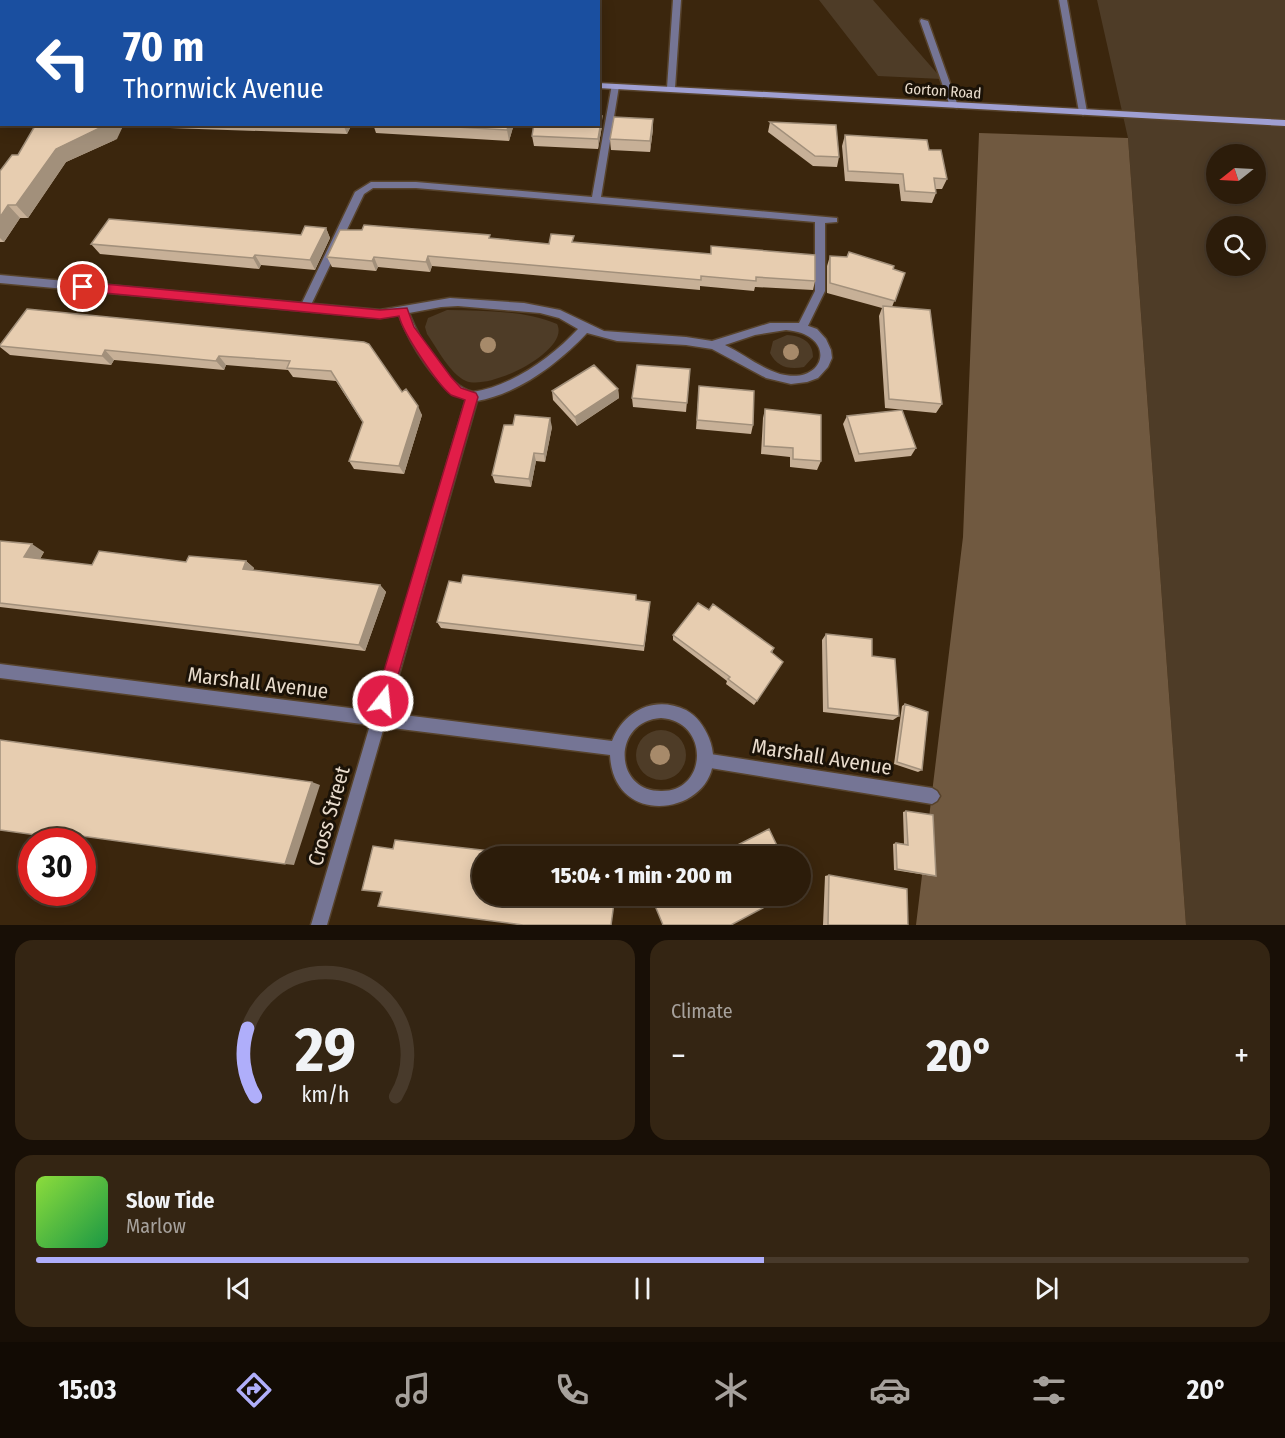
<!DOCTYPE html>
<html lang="en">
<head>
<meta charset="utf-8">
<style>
	body { margin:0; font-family:"Fira Sans Condensed",sans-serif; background:#342513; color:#f1f3f6; height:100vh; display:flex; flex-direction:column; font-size:22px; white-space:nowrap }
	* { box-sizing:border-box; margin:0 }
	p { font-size:20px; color:#a6a19c }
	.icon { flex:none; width:33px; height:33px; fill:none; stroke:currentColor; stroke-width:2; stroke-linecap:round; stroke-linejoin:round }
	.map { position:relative; height:925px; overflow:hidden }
	.details { display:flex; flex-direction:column; gap:15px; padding:15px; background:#180f06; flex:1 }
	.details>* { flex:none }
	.hud { position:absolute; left:0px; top:0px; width:600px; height:126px; box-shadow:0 3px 15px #0003,0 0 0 2px #483a2b; background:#1a4fa0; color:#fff; overflow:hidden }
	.needle { width:39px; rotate:252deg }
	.tools { position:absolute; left:1206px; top:144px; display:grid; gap:12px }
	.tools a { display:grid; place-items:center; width:60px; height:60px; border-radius:50%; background:#2c1c0a; box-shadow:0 3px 15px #0003,0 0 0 2px #483a2b; font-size:30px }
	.speed { position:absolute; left:18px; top:828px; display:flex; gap:12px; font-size:30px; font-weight:700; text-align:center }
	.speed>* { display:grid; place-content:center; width:78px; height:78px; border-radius:50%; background:#2c1c0a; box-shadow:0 3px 15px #0003,0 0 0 2px #483a2b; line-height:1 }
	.speed .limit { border:9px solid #d22; background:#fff; color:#111 }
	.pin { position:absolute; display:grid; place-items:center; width:51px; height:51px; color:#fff; margin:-26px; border:3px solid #fff; border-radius:50%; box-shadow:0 2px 6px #0007 }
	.me { position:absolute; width:66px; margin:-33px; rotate:16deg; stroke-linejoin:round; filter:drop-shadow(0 0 4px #0008) }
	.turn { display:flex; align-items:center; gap:21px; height:126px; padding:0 24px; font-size:27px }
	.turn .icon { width:78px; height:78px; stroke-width:2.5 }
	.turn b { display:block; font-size:42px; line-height:51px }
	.big { font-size:45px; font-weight:800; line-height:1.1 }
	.details .widget { flex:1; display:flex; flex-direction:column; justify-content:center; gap:9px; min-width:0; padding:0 21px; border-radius:18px; background:#342513 }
	.details .dial { align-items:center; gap:0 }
	.dial svg { height:156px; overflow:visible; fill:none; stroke:#483a2b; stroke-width:7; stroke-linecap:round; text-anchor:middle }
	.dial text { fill:#f1f3f6; stroke:none }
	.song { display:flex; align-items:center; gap:18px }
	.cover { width:72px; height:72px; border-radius:9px; background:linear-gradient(135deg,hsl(90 70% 55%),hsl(140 70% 35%)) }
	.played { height:6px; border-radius:3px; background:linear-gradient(90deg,#afaefa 60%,#483a2b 60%) }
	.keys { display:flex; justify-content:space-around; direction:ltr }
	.heat { display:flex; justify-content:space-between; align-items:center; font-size:33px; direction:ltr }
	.details .tiles { flex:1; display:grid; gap:15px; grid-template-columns:1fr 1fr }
	.widget:last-child { grid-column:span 2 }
	.trip { position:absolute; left:472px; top:846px; width:339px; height:60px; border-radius:30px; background:#2c1c0a; box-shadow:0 3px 15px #0003,0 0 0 2px #483a2b; font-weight:800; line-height:60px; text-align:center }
	.tab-bar { display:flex; height:96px; justify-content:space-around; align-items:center; background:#120b04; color:#a6a19c }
	.tab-bar .icon { width:42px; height:42px }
	.tab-bar .current { color:#afaefa }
	.tab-bar b { font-size:27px; color:#f1f3f6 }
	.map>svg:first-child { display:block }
</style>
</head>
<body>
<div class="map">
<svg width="1285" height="925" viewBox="0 0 1285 925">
	<rect width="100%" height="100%" fill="#3b260d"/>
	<path fill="#4e3c27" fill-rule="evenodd" d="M819 0H873L942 79 878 76Z
		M1097 0H1285V925H1186L1128 138ZM1216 154H1256V194H1216ZM1216 226H1256V266H1216Z
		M447 310C483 311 524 310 557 324 571 350 490 391 466 381 450 374 437 348 427 334L425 327 428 318Z
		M787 335C801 336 813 341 813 357L804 367C789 370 777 367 770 353L773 341Z
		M636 755a25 25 0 1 1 50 0a25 25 0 1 1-50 0Z"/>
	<path fill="#705940" d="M979 133 1128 138 1186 925H916L963 537Z"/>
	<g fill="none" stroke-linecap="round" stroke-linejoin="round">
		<defs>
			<path id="service" d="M921 19 928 21 958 106 957 108 950 106 920 21Z
				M612 84 619 86 601 197 837 218V222L825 223V291L806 330 802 331 797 327 815 291V222L416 188H373L364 194 310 307 309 310H301L300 307 355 192 371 182H416L592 197Z
				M704 753 932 788 937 791 940 796 937 801 932 804 704 767 699 765 697 760 699 755Z"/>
			<path id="minor" d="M673 0H681L675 88 671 90 667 88Z
				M1059 0H1067L1087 112 1083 115 1079 112Z
				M0 275 380 310 450 298 524 303 560 310 604 331 686 337 712 341 770 323H800L817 329 826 339 831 350 832 358 828 367 818 378 807 382 791 384 766 378 712 349 686 345 617 341 587 333C559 363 518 394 477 401L388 713 612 741C624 710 655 695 686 710 697 716 704 726 709 738 737 809 614 839 610 755L384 727 327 925H311L370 725 0 678V664L374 711 466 399C437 391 409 342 399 315L380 318 0 283ZM458 306 540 313 559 318 578 329C552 357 512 386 473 392 445 385 419 338 409 313L441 307ZM786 330C838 334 827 386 780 374 760 368 744 354 725 345L755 335ZM661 718C710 721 708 792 661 791 613 791 612 721 661 718Z"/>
			<path id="tertiary" d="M41 0H49L41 2Z
				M79 0H87L79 2Z"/>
			<path id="secondary" d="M0 37H2L0 42Z
				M598 83 1285 120V126L598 88Z
				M0 84H2L0 89Z
				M2 112V119L0 120V113Z"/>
		</defs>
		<use href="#service" stroke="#57432c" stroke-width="3"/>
		<use href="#minor" stroke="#57432c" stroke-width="3"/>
		<use href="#tertiary" stroke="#57432c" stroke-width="3"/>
		<use href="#secondary" stroke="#57432c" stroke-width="3"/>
		<use href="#service" fill="#757595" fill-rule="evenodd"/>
		<use href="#minor" fill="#757595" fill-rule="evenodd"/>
		<use href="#tertiary" fill="#757595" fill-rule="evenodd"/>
		<use href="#secondary" fill="#9f9fd2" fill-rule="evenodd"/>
	</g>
	<g fill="#a78a6a">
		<circle cx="488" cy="345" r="8"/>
		<circle cx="791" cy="352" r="8"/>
		<circle cx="660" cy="755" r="10"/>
	</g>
	<path fill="#c7b097" d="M602 116V126L598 149 534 146 532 136Z
		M770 122 839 157 837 167 813 166 768 132Z
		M168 124H352L347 134 170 128Z
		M373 124H514L509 141 376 133Z
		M653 129 650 152 611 150 610 139Z
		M845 135 929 150 947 179 942 189H936V193L932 203 901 201 899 184 845 181 842 146Z
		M117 139 66 162 28 218H20L4 242H0V171Z
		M326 228 330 238 315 270 261 265 259 269 100 254 91 244 301 235Z
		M490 235V238L549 244 574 242 815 281 813 290 755 287 754 291 700 286V290L432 266 430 272 378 267 376 271 332 267 327 257Z
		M830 256 893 269 905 273 892 307 942 404 936 413 885 408 879 316 882 308 827 293V266Z
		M364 342 402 392 422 415 404 474 354 469 349 461 363 423 336 381 293 377 288 370 226 365 224 370 114 360 111 365 10 355 0 347V345Z
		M690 369 686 412 633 407 632 398Z
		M699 386 753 425 751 434 696 429Z
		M618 389 619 398 577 426 553 400 552 391Z
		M765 409 821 461 817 470 790 467V457L761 454 763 418Z
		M847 416 916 448 911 456 855 462 843 424Z
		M552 427 545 462 536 461 531 487 495 483 492 475Z
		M0 541 44 552 40 559 92 565 186 562 246 561 254 568 253 570 380 585 386 592 365 651 0 607Z
		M461 583 650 602 644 651 441 628 437 622Z
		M709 610 774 648 772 653 783 662 754 705 726 684 727 681 673 640V635Z
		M826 634 872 656 899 716 893 720 823 712 822 640Z
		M905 704 922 770 918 772 894 764 902 706Z
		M906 811 936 876H932L894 870 893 844 896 843 904 844 903 812Z
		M829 875 908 925H823L825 876Z"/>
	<path fill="#a2907b" d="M602 116V126L598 149V139Z
		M653 119V129L650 152V141Z
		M108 124H124L117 139 66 162 28 218 16 205 56 149Z
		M343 124H352L347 134Z
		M509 124H514L509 141 507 130Z
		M8 205 20 218 4 242 0 238V217Z
		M326 228 330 238 315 270 310 260Z
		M255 255 261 265 259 269 253 258Z
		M428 256 432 266 430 272 426 262Z
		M374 257 378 267 376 271 372 261Z
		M105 350 114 360 111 365 102 356Z
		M219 356 226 365 224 370 216 361Z
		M618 389 619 398 577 426 575 417Z
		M418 406 422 415 404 474 399 466Z
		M550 418 552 427 545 462 544 454Z
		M534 453 536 461 531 487 529 479Z
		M32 544 44 552 37 564 24 557Z
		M246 561 254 568 251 575 243 569Z
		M380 585 386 592 365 651 359 645Z
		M312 782 320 785 294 865 285 864Z
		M60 833 74 835 72 840 58 838Z"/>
	<path fill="#e7cdb0" stroke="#a2907b" stroke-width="1.5" d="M598 116H602L598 139 532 136 534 124H598Z
		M614 117 653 119 650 141 610 139Z
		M770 122 836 125 839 157 815 156Z
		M36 124H108L56 149 16 205H8L0 217V171L12 155H18Z
		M405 124H509L507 130Z
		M845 135 927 140 929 150H941L947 179 934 178 936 193 905 191 903 174 848 171Z
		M109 219 301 235 305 226 326 228 310 260 255 255 253 258 91 244Z
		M364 225 490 235 489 238 549 244 551 234 574 236 572 242 711 254V246L815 255V281L756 277V281L701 276V280L428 256 426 262 374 257 372 261 327 257 340 230H362Z
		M849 252 894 266 893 269 905 273 895 301 830 283V256L847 257Z
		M883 306 930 310 942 404 889 399Z
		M27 309 364 342 369 344 402 392 406 389 418 406 399 466 349 461 363 422 331 371 287 368 290 361 219 356 216 361 105 350 102 356 0 346V345Z
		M594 365 618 389 575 417 552 391Z
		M637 365 690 369 687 403 632 398Z
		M699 386 754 391 753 425 697 420Z
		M765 409 821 415V461L793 459V448L764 446Z
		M902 410 916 448 859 454 847 416Z
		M515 415 550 418 544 454 534 453 529 479 492 475 504 425H513Z
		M0 541 32 544 24 557 92 565 99 551 186 562 189 556 246 561 243 569 380 585 359 645 0 603Z
		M463 575 636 595V600L650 602 644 646 437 622 449 581 461 583Z
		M698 603 709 610 713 604 774 648 771 652 783 662 757 701 728 679 730 677 673 635Z
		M826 634 872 639V656L895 659 899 716 828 708Z
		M905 704 928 712 922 770 897 762Z
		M0 740 312 782 285 864 60 833 58 838 0 830Z
		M906 811 933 815 936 876 897 869 896 843 908 845Z
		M769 829 782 856H716Z
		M395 840 533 856H483V896H615L611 925H523L378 906 382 892 362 890 373 846 393 849Z
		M829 875 907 889 908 925H828Z
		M651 896H785L731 925H663Z"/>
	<path fill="#e11d48" stroke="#92132f" stroke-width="1.5" d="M83 282 380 310 407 308 414 327 451 377 461 388 476 393 478 397 389 707 383 709 377 707 375 701 465 400C461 398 455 397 451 395 437 384 403 333 399 316L380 319 83 291 77 287Z"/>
	<g text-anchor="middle" stroke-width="6" stroke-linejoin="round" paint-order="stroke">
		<g font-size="15" fill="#e9dccd" stroke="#1b1207">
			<text transform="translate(943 91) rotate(4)" y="5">Gorton Road</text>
		</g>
		<g font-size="21" fill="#e9dccd" stroke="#1b1207">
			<text transform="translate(258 683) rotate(7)" y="7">Marshall Avenue</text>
			<text transform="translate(822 757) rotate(9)" y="7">Marshall Avenue</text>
			<text transform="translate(329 816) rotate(-74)" y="7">Cross Street</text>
		</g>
	</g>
</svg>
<div class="tools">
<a><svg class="needle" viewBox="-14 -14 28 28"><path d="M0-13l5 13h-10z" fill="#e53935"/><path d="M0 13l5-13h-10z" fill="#a6a19c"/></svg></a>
<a><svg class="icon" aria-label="search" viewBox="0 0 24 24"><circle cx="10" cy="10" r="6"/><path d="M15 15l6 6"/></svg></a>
</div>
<div class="speed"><div class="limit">30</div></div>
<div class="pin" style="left:83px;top:287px;background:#d93025"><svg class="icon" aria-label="arrive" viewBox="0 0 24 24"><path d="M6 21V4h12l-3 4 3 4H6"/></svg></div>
<svg class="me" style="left:383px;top:701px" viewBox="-20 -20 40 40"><circle r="17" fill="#e11d48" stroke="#fff" stroke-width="3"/><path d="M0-11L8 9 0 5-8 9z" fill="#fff"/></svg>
<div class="trip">15:04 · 1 min · 200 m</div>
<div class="hud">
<div class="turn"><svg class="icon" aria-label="left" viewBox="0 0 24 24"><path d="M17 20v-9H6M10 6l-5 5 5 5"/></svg><div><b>70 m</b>Thornwick Avenue</div></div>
</div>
</div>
<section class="details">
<div class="tiles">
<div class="widget dial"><svg viewBox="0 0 100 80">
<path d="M14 69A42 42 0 1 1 86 69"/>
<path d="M14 69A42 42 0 0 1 10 34" stroke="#afaefa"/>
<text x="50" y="56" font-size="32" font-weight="700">29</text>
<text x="50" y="72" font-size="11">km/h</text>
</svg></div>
<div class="widget"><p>Climate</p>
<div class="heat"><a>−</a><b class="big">20°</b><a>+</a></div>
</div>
<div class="widget">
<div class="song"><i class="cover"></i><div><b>Slow Tide</b><p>Marlow</p></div></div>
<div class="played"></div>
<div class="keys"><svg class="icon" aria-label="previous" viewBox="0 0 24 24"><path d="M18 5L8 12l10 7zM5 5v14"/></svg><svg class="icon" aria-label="pause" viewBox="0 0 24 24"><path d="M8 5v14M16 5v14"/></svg><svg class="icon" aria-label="next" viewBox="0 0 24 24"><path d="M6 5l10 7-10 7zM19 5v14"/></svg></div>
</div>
</div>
</section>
<nav class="tab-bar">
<b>15:03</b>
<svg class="icon current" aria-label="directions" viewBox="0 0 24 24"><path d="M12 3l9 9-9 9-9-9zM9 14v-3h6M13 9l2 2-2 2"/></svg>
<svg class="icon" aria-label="music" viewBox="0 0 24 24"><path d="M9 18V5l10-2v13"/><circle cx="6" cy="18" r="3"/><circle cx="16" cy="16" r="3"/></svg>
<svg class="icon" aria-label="phone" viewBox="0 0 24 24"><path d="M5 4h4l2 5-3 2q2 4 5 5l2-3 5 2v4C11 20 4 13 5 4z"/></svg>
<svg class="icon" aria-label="climate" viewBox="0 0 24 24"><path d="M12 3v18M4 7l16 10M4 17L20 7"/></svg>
<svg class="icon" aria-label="car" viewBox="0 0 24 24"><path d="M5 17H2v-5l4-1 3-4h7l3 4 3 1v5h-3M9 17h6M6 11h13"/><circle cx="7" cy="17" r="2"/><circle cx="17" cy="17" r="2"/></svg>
<svg class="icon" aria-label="filters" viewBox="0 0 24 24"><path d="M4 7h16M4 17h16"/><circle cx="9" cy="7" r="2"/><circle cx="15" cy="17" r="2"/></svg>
<b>20°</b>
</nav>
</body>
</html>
